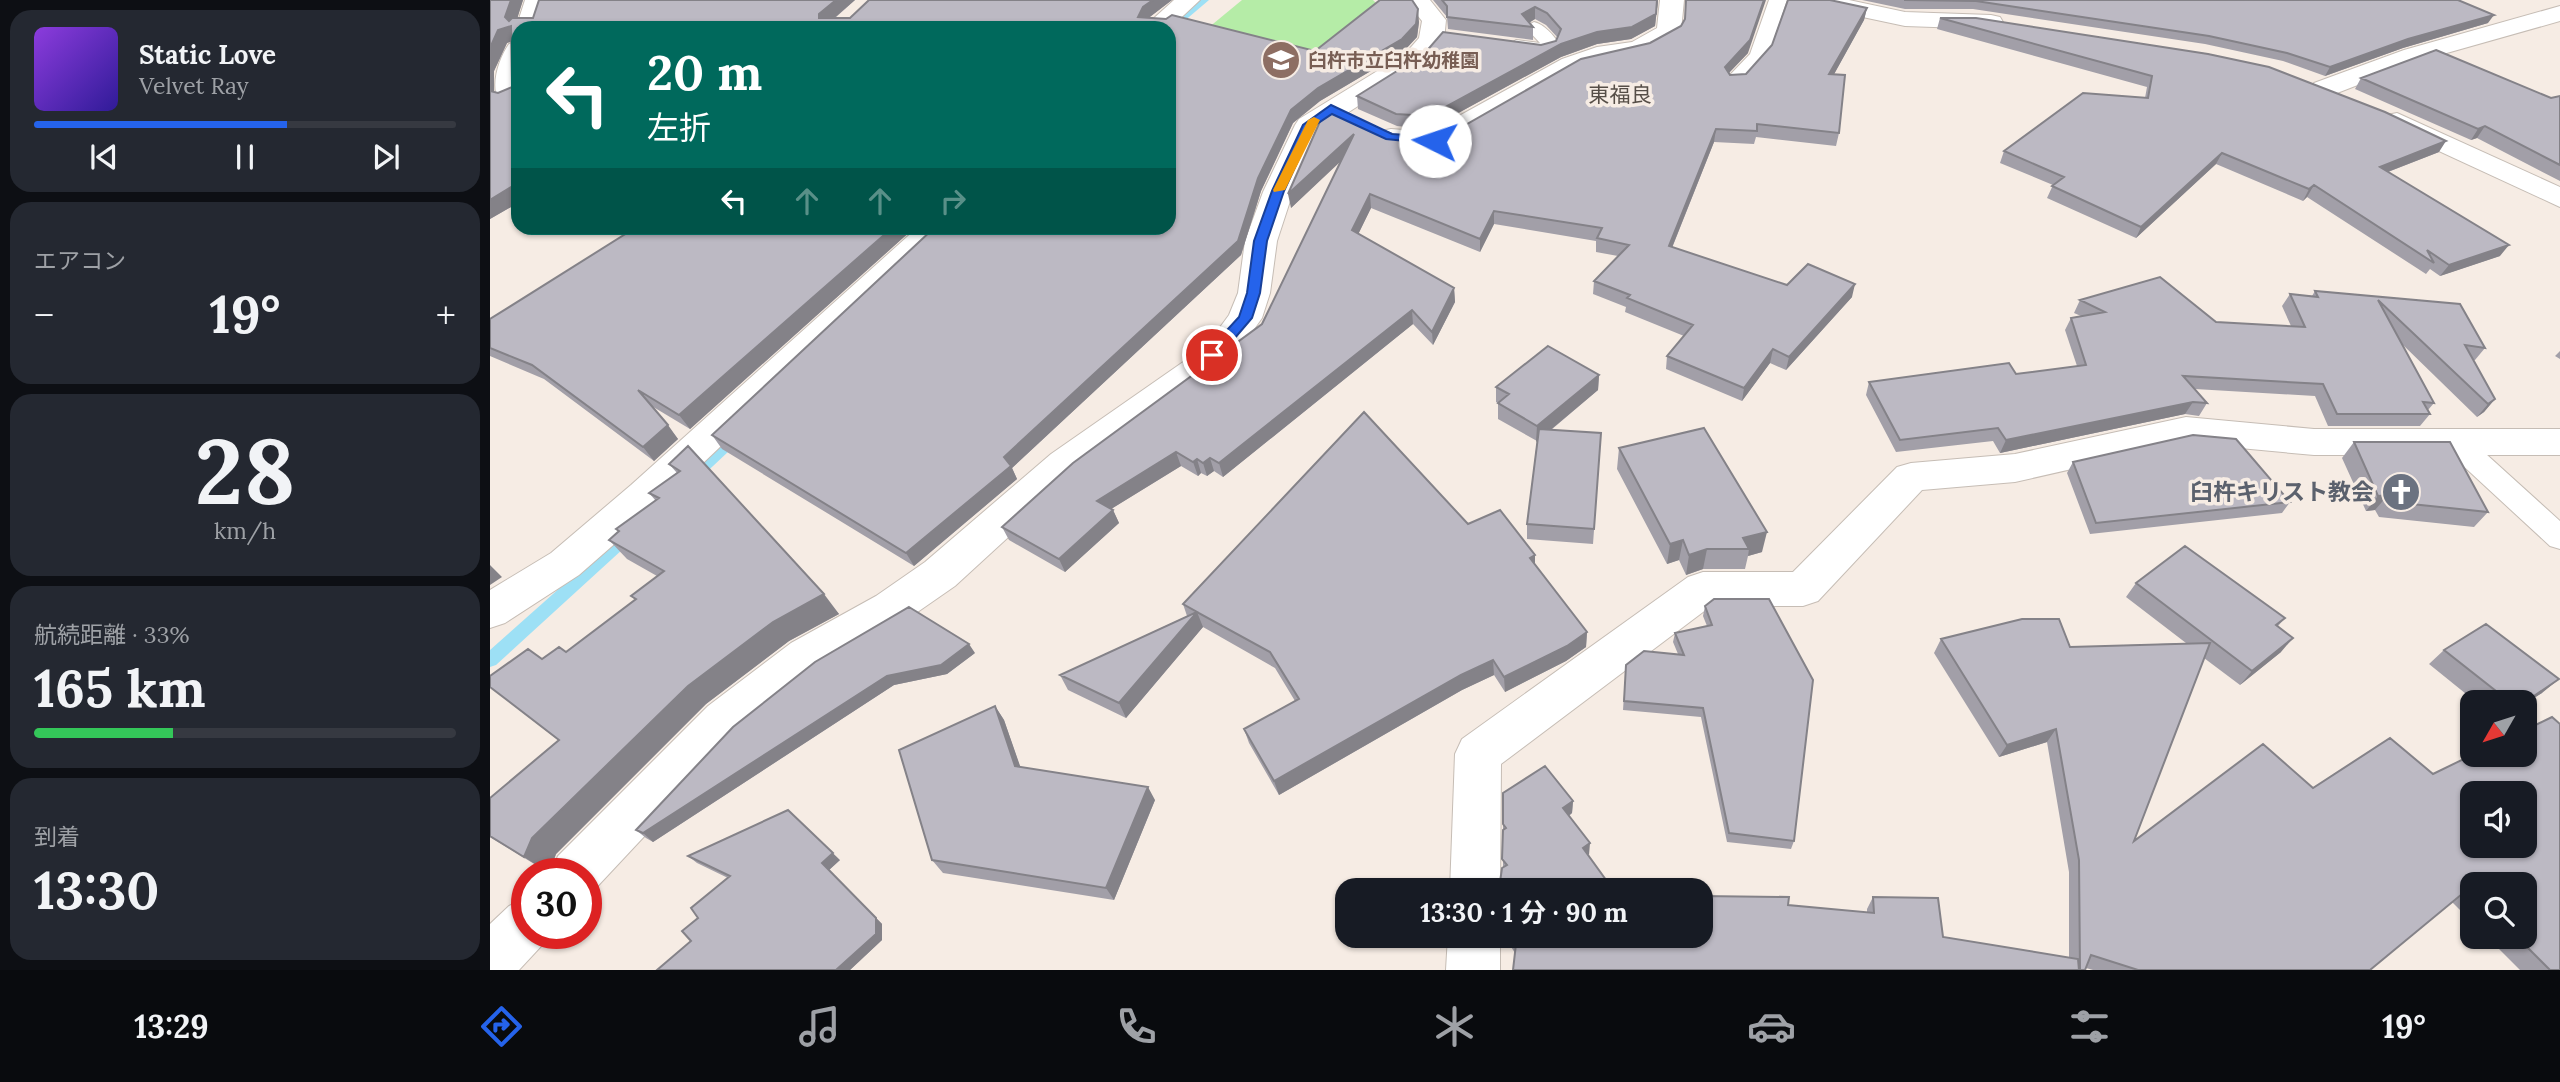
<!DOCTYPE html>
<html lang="ja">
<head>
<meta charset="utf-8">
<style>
	body { margin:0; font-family:Lora,"Noto Sans JP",serif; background:#242831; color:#f1f3f6; height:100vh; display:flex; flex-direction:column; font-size:26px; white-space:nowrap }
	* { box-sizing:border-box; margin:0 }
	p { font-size:23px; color:#9ea1a6 }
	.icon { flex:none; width:38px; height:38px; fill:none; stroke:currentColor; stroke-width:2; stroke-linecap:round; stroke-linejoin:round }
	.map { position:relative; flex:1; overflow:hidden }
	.drawer { display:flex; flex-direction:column; gap:10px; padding:10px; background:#0d0f14; width:490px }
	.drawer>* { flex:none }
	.top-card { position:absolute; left:21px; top:21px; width:665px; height:214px; border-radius:21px; box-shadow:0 2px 5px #0004; background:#00695c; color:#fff; overflow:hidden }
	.needle { width:46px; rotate:231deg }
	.fabs { position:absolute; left:1970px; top:690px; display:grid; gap:14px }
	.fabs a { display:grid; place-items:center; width:77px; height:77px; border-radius:14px; background:#171b24; box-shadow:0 2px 5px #0004; font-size:35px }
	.speed { position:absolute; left:21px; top:858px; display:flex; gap:14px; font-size:35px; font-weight:700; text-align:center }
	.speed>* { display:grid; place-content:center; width:91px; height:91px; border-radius:50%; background:#171b24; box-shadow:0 2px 5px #0004; line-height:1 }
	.speed .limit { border:10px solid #d22; background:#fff; color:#111 }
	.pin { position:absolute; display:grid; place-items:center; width:60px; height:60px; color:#fff; margin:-30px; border:4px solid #fff; border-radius:50%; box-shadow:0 2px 7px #0007 }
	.me { position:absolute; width:77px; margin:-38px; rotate:274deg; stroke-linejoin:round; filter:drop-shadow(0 0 5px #0008) }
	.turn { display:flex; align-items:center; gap:24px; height:147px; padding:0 21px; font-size:32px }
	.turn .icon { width:91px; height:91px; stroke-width:2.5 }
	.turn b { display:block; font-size:49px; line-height:60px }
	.lanes { display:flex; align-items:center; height:66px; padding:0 21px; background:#0003; justify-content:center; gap:35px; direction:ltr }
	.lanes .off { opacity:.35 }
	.big { font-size:52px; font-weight:700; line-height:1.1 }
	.drawer .tile { flex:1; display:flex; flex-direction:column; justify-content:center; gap:10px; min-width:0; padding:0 24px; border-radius:21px; background:#242831 }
	.drawer .dial { align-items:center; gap:0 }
	.dial b { font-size:91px; line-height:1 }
	.song { display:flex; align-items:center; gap:21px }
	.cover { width:84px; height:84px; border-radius:10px; background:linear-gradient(135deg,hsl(270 70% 55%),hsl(250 70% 35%)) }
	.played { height:7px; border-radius:4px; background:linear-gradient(90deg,#2563eb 60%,#363941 60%) }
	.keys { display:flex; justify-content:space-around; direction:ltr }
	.heat { display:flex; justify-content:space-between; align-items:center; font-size:38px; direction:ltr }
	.charge { height:10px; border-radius:5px; background:linear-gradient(90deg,#34c759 33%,#363941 0) }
	.trip { position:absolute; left:845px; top:878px; width:378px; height:70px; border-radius:21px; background:#171b24; box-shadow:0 2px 5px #0004; font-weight:700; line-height:70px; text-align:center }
	.tab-bar { display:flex; height:112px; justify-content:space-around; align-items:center; background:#090b0e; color:#9ea1a6 }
	.tab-bar .icon { width:49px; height:49px }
	.tab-bar .on { color:#2563eb }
	.tab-bar b { font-size:32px; color:#f1f3f6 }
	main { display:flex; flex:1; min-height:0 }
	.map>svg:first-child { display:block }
</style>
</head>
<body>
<main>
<section class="drawer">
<div class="tile">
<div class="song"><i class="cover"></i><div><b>Static Love</b><p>Velvet Ray</p></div></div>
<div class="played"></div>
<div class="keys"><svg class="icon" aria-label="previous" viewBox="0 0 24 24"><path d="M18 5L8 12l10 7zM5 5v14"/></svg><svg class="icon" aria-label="pause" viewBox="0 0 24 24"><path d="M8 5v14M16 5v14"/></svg><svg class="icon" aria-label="next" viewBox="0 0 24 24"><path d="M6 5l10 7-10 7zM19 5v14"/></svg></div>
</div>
<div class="tile"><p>エアコン</p>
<div class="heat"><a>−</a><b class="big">19°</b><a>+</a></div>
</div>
<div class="tile dial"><b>28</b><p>km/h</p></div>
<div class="tile"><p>航続距離 · 33%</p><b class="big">165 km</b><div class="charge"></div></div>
<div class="tile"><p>到着</p><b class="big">13:30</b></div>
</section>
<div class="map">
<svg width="2070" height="970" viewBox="0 0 2070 970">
	<rect width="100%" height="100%" fill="#f6ece4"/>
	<path fill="#b5eca7" d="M752 0H883L910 27 828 62 712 33Z"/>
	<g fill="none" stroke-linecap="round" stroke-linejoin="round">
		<path fill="#9de0f5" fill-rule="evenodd" d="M710 0H719L679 34V28H677Z
			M234 443 239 445 241 448 239 451 206 482H196L194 478 196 474 229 445Z
			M140 528 145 530 147 534 145 538 6 665 0 667V650L135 530Z"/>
		<defs>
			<path id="lane" d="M1279 0H1297L1278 56 1252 85H1238L1235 81 1238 77 1260 54Z
				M1044 22C1054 24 1063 35 1069 43L1065 51 1051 55 1020 50 1017 46 1026 40 1050 43 1035 27Z
				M1965 432 1975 435 2070 521V549L2060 546 1955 449 1951 442 1955 435Z"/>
			<path id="street" d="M35 0H59L50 28H28V31L26 28Z
				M684 0H710L679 29 653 28Z
				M915 0H940L956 20 954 40 933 64 831 130 803 192 787 241 780 293 772 318 752 346 720 376 587 474 465 586 416 620 331 669 250 734 104 890 96 893V873H61L68 856 218 706 301 643 386 596 435 562 561 454 696 360 728 330 739 315 748 293 755 241 773 192 805 125 809 119 915 54 929 38 932 21Z
				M1170 0H1194L1191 31 1158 53 1090 69 955 147C936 152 910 148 891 143L887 137 891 131 901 129 940 132 1072 59 1107 47 1142 42 1167 28Z
				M1312 0H1359L1415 12 1501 15 1510 17 1513 22 1510 27 1501 29 1415 26 1316 5Z
				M2070 6V21L1932 60 1842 95H1824L1820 89 1824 83 1914 50Z
				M28 41V100L18 103 9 101C0 85 9 58 19 44Z
				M1907 113 2070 187V207L1897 127 1893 121 1897 115Z
				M427 228H460L169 505 89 575 15 623 0 628V590L61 553 141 485Z
				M1696 417 1824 429H2070V455H1824L1696 443 1525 482 1432 490 1328 601 1313 606H1221L1011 764 1010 891H960L965 754 972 739 1198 577 1213 572H1303L1407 467 1421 463 1525 454Z
				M37 898V933H59L55 942 29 970H0V924L19 906Z
				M958 936H1010V970H956Z"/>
		</defs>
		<use href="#lane" stroke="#c6bdb5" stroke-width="2"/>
		<use href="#street" stroke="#c6bdb5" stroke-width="2"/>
		<use href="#lane" fill="#fff" fill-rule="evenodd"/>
		<use href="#street" fill="#fff" fill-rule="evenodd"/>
	</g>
	<path fill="#a29fa8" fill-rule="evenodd" d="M0 0H33L27 18H43L49 0H365L345 18H360L379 0H682L658 18 825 51 929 22 927 37 913 52 830 101 803 123 771 191 751 255 522 468 527 479 424 566 232 449 222 435 679 228 28 28V203L0 219ZM21 41 22 87 8 93 4 92V71L17 43Z
		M943 0H1168L1165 26 1141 39 1107 44 1071 57 939 129 907 126 868 109 867 96 1066 41 1068 38 1056 25 1045 19 1039 23 1043 27V40L958 29 957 17Z
		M1372 0H1968L1998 23 1913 48 1835 76 1793 61 1715 44 1483 9H1415Z
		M1377 8 1374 20 1344 74 1349 133 1346 146 1266 137 1264 144 1224 142 1182 248 1297 285 1362 297 1296 370 1280 363 1252 401 1176 369 1177 356 1194 336 1135 312 1136 307 1103 294 1104 281 1128 256 1106 252V241L1004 224 990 252 881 208 868 234 964 288 965 302 943 345 923 324 733 477 724 471 717 476 711 473 708 476 691 466 621 509 623 510 629 523 575 572 519 540 512 527 772 324 851 160 801 208 831 119 910 137 940 139 956 136 1160 43 1191 26 1194 20 1258 53 1239 73 1240 75 1256 74Z
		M1450 18 1949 152 1898 172 2010 256 1950 276 1940 269 1936 274 1817 197 1813 201 1726 164 1646 238 1557 198 1563 185 1510 163 1514 151 1655 98 1657 87 1447 29Z
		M1871 78 2061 98 2070 96V181L1987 138 1981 140 1865 89Z
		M145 228H424L200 429 160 405 188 439 164 461 54 379 0 356V319Z
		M1825 291 1970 304 1995 348 1985 360H1983L2005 399 1994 412 1987 417 1912 344 1944 403 1938 410 1940 414 1930 426H1838L1825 396 1705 389 1717 403 1709 416 1695 414 1510 453 1503 441 1406 452 1376 395 1379 382 1526 374 1587 366 1575 330 1581 318 1591 316 1584 313 1590 300 1726 322 1801 326 1792 306 1800 294 1822 296Z
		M2070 351V359L2065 356Z
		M1109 375 1108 390 1061 430 1111 433 1103 544 1037 539V524L1047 441 1008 419V403L1006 402V387Z
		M1864 442 1998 512 1984 527 1889 517 1885 510 1876 511 1852 458Z
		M198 446 349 614 299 641 216 704 66 854 59 873 0 837 68 740 0 687 52 659 76 652 145 600 141 596 167 576 137 559 119 540 129 532 126 529 166 501 159 493 187 473 179 464Z
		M1129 448 1272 552 1258 556 1255 569H1213L1196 575 1189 560 1177 564 1127 469Z
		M1583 462 1800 502 1792 513 1600 534 1577 473Z
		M978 524 1045 565 1097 632 1096 647 1076 661 1015 692 1004 675 972 690 789 795 759 743 754 729 805 701 785 668 713 627 636 718 578 690 570 675 697 616 693 604Z
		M1646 583 1795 618 1788 626 1791 652 1750 685 1714 658 1644 841 1823 788 1900 738 2070 970H2030L1996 936H2035L1983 884V923L1962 902 1880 970H1603L1596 968 1025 953 1014 936H1211L1298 905 1377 913V909L1383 897 1453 937 1579 958V872L1557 742 1509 757 1444 653 1451 639 1580 647 1696 643 1636 597Z
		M1224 599 1304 841 1301 849 1237 842 1211 717 1133 710 1136 665 1188 654 1183 642 1185 633 1217 626 1213 616 1215 606Z
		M1954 650 2052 693 2035 702H1986L1939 664Z
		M485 653 457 674 404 685 163 842 156 838 146 830 243 727Z
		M505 706 514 720 530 767 665 800 624 900 453 873 442 860Z
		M1013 793 1083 801 1082 813 1079 816 1098 855 1124 891H1011L1010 882 1013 868Z
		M198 856 350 860 339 870 392 924V940L360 970H167L201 941 208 918 238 878 207 863Z"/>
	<path fill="#848288" d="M21 0H33L24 29 15 17Z
		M346 0H365L335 26 329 18V14Z
		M663 0H682L656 20 648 17 653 7Z
		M1168 0 1165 26 1141 39 1107 44 1071 57 939 129V116L1071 44Z
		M1274 0H1276L1258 53 1233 79 1235 67Z
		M1045 7V19L1032 27V14Z
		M1377 8 1374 20 1337 87 1339 74Z
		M928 9 929 22 927 37 913 52 830 101 803 123 771 191 751 255 522 468 527 479 424 566 416 553 514 457 768 178 801 110Z
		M2004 15 1998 23 1913 48 1835 76 1840 67 1918 39Z
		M21 26 28 39 17 43 4 71V95L0 92V48L8 30Z
		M1995 126 1987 138 1981 140 1988 129Z
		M1226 129 1224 142 1177 260 1179 246Z
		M864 134 866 147 801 208 798 194Z
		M1956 141 1949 152 1882 178 1890 167Z
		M1732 153 1726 164 1646 238 1651 227Z
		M1824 185 1817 197 1813 201 1819 189Z
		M21 187 28 196V203L0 219V200Z
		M880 194 881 208 864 243 862 230Z
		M1004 211V224L990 252V239Z
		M402 228H424L200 429 189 415Z
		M2019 245 2010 256 1950 276 1959 265Z
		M1365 284 1362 297 1296 370 1299 357Z
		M964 288 965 302 943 345 942 332Z
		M922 310 923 324 733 477 729 463Z
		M1283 349 1280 363 1252 401 1254 388Z
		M1109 375 1108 390 1046 442 1047 426Z
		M2005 399 1994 412 1987 417 1998 404Z
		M1703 402 1695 414 1510 453 1516 440Z
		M178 425 188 439 164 461 153 447Z
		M686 452 691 466 613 514 607 501Z
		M720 458 724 471 717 476 713 463Z
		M707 459 711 473 708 476 703 462Z
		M1898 495 1885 510 1876 511 1888 496Z
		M623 510 629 523 575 572 569 559Z
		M1277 532 1272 552 1258 556 1259 549 1253 538Z
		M1193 540 1189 560 1177 564 1180 544Z
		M1217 549 1213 569 1196 575 1199 555Z
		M1045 555V571L1040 558Z
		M0 565 12 577 0 585Z
		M334 594 349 614 299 641 216 704 66 854 59 873 34 857 42 838 198 686 283 622Z
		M707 612 713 627 636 718 629 703Z
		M1097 632 1096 647 1076 661 1015 692 1014 677Z
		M1803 638 1791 652 1750 685 1762 671Z
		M479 644 485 653 457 674 404 685 163 842 153 833 397 676Z
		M1003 660 1004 675 972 690 789 795 784 781 971 675Z
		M2069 679 2052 693 2035 704V702Z
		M505 706 514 720 535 780 525 766Z
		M1566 729 1557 742 1509 757 1517 745Z
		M658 787 665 800 624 900 616 888Z
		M1083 801 1082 813 1072 820 1073 808Z
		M298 810 350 860 339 870 392 924V940L360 970H346L332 863Z
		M1100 843 1099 855 1093 848Z"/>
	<path fill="#bcb9c3" stroke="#848288" stroke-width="2" fill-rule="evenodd" d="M0 0H21L15 17 19 21 22 18H43L49 0H346L329 14V18H360L379 0H663L653 7 648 17 676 19 682 15 825 51 890 0H922L928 9 926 24 912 39 828 88 801 110 768 178 748 241 514 457 521 466 416 553 222 435 444 228H679V28H28V188L26 189 21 187 0 200V91L8 93 22 87 21 26 8 30 0 48Z
		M952 0H1167L1166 14 1142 27 1107 32 1071 44 939 116 906 114 867 96 934 54 953 32 1051 45 1066 41 1071 29 1057 13 1045 7 1032 14 1043 27 957 17V6Z
		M1196 0H1274L1260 40 1235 67 1240 75 1256 74 1282 45 1298 0H1340L1377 8 1339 74 1355 75 1349 133 1267 124V131L1226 129 1179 246 1297 285 1318 264 1365 284 1299 357 1283 349 1254 388 1177 356 1203 325 1137 298 1140 295 1104 281 1139 245 1107 238 1112 228 1004 211 990 239 880 194 862 230 964 288 942 332 922 310 729 463 720 458 713 463 707 459 703 462 686 452 607 501 623 510 569 559 512 527 583 463 772 324 864 134 798 194 831 119 842 111 910 137 940 139 956 136 1091 59 1160 43 1191 26 1195 19Z
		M1414 0H1968L2004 15 1918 39 1840 67 1797 53 1719 36 1486 1Z
		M1450 18H1486L1718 54 1779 67 1895 112 1956 141 1890 167 2019 245 1959 265 1937 250 1944 263 1824 185 1819 189 1732 153 1651 227 1562 186 1574 177 1514 151 1593 93 1658 98 1662 76Z
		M1946 50 2061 98 2070 96V165L1995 126 1988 129 1871 78Z
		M145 228H402L189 415 148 390 178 425 153 447 42 365 0 348V319Z
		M1670 277 1726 322 1815 327 1800 294 1828 297 1825 291 1970 304 1995 348 1975 345 2005 399 1998 404 1888 300 1944 403 1933 402 1940 414H1847L1833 384 1693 376 1717 403 1703 402 1516 440 1508 428 1410 440 1379 382 1519 363 1526 374 1596 365 1581 318 1615 312 1590 300Z
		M1058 346 1109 375 1047 426 1008 403 1019 394 1006 387Z
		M874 412 978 524 1010 510 1045 555 1040 558 1097 632 1077 646 1014 677 1003 660 971 675 784 781 754 729 809 699 780 652 707 612 629 703 570 675 707 612 693 604Z
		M1214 428 1277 532 1253 538 1259 549H1217L1199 555 1193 540 1180 544 1129 448Z
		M1049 429 1111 433 1104 529 1037 524Z
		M1703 435 1746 439 1800 502 1606 523 1583 462Z
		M1864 442H1960L1998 512 1902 502 1898 495 1888 496Z
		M198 446 334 594 283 622 198 686 42 838 34 857 0 836V798L69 740 0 687V676L38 649 52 659 69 647 76 652 146 599 141 596 174 571 119 540 129 531 126 529 169 498 159 493 190 471 179 464Z
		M1695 546 1795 618 1786 625 1803 638 1762 671 1646 583Z
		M1224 599H1279L1323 680 1304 841 1239 833 1213 708 1134 701 1136 665 1154 651 1194 655 1185 633 1222 625 1215 606Z
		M419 607 479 644 451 665 397 676 153 833 146 830 243 727 325 662Z
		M1532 619H1569L1580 647 1720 643 1644 841 1773 744 1823 788 1900 738 1943 774 1984 754H2035V730L2062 717 2070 724V970H2060L2026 936H2035V884H1983V894L1978 889 1880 970H1648L1601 955 1595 970H1590L1589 860 1566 729 1517 745 1451 639ZM1983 793H2035V845H1983Z
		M1996 624 2069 679 2035 702H2020L1954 650Z
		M505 706 525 766 658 787 616 888 442 860 409 750Z
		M1055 766 1083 801 1073 808 1100 843 1093 848 1124 891H1013L1016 889 1010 882 1012 868 1017 865 1012 859 1013 830 1016 828 1013 824V793Z
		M298 810 343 853 332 863 386 918V934L346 970H167L201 941 192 931 208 918 201 908 240 876 198 856Z
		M1211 896 1299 897 1298 905 1384 913 1383 897 1448 898 1453 937 1588 959 1589 970H1023L1026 944 1021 936H1211Z"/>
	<path fill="#2563eb" stroke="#184099" stroke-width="2" d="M841 105 902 134 945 137 951 141 945 144 896 139 842 114 824 126 794 191 777 241 770 293 762 318 727 359H717V352L749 317 757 293 764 241 782 191 813 125Z"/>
	<path fill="#f59e0b" d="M824 117 830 120 795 190 784 192 783 190 818 120Z"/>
	<defs>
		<symbol id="school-disc" viewBox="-11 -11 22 22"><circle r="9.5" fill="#8d6e63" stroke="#f6ece4"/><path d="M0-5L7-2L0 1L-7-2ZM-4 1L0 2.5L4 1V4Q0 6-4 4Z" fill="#fff"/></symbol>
		<symbol id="church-disc" viewBox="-11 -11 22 22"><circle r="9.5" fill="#6b7280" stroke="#f6ece4"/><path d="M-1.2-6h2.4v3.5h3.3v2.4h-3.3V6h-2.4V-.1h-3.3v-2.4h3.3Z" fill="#fff"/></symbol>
	</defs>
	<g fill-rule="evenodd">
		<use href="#school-disc" x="769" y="38" width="44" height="44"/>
		<use href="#church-disc" x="1889" y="470" width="44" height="44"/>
	</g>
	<g text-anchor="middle" stroke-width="7" stroke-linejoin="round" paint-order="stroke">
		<g font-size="19" font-weight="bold" fill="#785e54" stroke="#f6ece4" text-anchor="start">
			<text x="818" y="67">臼杵市立臼杵幼稚園</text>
		</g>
		<g font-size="21" fill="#564e47" stroke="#f6ece4">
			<text x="1130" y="102">東福良</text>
		</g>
		<g font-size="23" font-weight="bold" fill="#5b616d" stroke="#f6ece4" text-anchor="end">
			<text x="1884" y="500">臼杵キリスト教会</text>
		</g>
	</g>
</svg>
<div class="fabs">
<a><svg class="needle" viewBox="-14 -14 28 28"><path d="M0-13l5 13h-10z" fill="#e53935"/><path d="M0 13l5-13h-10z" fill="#9ea1a6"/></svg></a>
<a><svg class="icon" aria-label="sound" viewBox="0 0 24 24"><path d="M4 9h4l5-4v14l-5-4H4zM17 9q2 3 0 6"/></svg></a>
<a><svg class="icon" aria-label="search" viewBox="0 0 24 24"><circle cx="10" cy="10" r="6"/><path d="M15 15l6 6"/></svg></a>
</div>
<div class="speed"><div class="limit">30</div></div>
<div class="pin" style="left:722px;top:355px;background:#d93025"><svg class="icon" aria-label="arrive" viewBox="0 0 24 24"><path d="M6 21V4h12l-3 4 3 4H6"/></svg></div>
<svg class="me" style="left:945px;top:141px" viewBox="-20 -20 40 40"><circle r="19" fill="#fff"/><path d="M0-13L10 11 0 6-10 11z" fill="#2563eb"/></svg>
<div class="trip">13:30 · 1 分 · 90 m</div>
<div class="top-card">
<div class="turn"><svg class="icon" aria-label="left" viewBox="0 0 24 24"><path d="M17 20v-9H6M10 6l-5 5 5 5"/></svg><div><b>20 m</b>左折</div></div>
<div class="lanes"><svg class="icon" aria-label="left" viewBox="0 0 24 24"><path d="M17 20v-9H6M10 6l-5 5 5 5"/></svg><svg class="icon off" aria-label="ahead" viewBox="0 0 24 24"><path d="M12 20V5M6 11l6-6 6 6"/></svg><svg class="icon off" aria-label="ahead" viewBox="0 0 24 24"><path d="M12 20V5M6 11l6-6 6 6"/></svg><svg class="icon off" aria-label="right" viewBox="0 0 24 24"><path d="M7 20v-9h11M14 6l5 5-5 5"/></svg></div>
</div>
</div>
</main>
<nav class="tab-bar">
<b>13:29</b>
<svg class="icon on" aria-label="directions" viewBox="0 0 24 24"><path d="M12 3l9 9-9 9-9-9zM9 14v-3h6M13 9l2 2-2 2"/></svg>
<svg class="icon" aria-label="music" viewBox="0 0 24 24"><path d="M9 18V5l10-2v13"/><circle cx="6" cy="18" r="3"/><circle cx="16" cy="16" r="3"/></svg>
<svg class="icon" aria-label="phone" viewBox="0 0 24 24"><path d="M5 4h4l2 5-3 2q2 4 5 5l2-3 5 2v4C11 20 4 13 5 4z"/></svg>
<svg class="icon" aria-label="climate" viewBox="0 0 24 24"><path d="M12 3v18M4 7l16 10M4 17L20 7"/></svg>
<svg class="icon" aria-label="car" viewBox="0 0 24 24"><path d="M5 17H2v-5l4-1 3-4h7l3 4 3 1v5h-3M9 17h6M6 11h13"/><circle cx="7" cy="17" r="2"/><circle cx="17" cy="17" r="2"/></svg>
<svg class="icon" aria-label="filters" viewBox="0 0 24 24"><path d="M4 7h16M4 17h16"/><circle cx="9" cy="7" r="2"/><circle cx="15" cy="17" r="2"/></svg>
<b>19°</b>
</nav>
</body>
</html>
